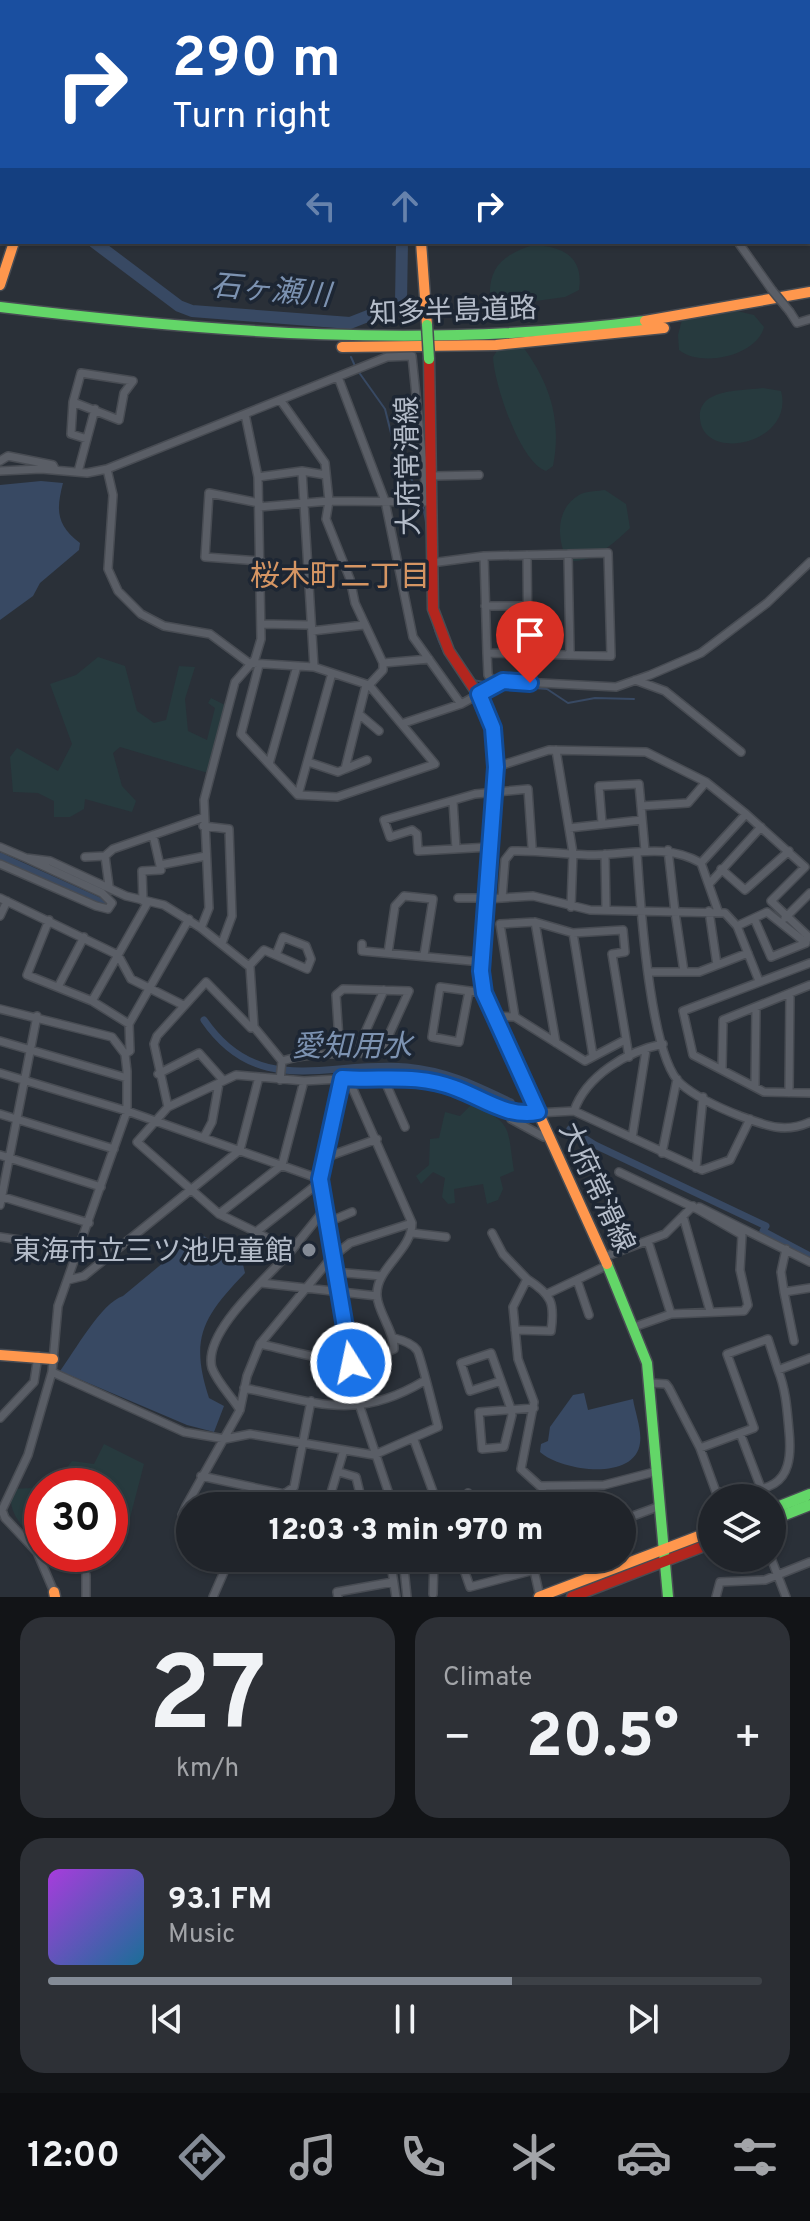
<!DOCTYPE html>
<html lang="en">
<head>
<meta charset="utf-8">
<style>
	body { margin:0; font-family:Overpass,"Noto Sans JP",sans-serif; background:#2d3036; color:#f1f3f6; height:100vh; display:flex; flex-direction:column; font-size:30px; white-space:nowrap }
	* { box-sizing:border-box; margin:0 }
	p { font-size:26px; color:#a2a4a8 }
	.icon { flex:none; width:44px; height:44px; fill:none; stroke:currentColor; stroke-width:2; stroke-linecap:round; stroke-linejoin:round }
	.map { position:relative; height:1597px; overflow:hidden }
	.drawer { display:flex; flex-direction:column; gap:20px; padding:20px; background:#121417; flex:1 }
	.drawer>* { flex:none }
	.guide { position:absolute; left:0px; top:0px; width:810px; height:244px; box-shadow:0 2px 6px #0004,0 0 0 2px #3d4147; background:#1a4fa0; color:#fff; overflow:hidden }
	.buttons { position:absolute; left:698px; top:1484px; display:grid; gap:16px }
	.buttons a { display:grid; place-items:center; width:88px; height:88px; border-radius:50%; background:#20242a; box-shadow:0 2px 6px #0004,0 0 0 2px #3d4147; font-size:40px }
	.speed { position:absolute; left:24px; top:1468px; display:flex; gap:16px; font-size:40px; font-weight:700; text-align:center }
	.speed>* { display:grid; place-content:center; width:104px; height:104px; border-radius:50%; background:#20242a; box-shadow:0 2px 6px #0004,0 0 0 2px #3d4147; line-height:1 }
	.speed .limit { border:12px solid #d22; background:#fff; color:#111 }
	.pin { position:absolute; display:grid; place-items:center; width:68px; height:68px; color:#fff; margin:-82px -34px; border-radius:50% 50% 50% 0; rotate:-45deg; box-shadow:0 0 8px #0007 }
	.pin .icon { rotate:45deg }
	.me { position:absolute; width:88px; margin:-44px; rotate:350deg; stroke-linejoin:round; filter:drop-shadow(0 0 6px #0008) }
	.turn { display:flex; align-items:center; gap:28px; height:168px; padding:0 40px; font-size:36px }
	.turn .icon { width:104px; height:104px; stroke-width:2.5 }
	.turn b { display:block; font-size:56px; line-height:68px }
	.lanes { display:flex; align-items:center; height:76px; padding:0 40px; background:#0003; justify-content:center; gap:40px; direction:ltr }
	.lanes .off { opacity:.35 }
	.big { font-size:60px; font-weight:800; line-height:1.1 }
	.drawer .card { flex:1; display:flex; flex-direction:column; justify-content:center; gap:12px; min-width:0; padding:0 28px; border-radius:24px; background:#2d3036 }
	.drawer .dial { align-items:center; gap:0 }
	.dial b { font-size:104px; line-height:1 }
	.song { display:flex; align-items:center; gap:24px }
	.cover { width:96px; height:96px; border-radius:12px; background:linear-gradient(135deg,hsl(280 70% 55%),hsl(200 70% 35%)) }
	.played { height:8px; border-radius:4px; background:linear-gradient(90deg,#848b96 65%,#3d4147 65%) }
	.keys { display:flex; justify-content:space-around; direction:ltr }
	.heat { display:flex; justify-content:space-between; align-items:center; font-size:44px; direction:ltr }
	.drawer .tiles { flex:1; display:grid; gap:20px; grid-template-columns:1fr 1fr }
	.card:last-child { grid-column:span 2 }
	.trip { position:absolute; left:176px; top:1492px; width:460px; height:80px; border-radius:40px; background:#20242a; box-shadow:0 2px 6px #0004,0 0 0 2px #3d4147; font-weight:800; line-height:80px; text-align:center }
	.tabs { display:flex; height:128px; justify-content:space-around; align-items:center; background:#0d0e11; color:#a2a4a8 }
	.tabs .icon { width:56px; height:56px }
	.tabs .selected { color:#848b96 }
	.tabs b { font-size:36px; color:#f1f3f6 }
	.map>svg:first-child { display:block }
</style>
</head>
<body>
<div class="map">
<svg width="810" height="1597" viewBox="0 0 810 1597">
	<rect width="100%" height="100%" fill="#2a3038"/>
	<path fill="#273a3e" d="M533 245C563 246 584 257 579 290L565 297 498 306 490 300C488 266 503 255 533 245Z
		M737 311 754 315 764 327C757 356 701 368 679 350L678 335 684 312Z
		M500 346 523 347C550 383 562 421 553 466L546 471C520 463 494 383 493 357Z
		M763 388 781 391C795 444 704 463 700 419 697 388 742 391 763 388Z
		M605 490 626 504 630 528C615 542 590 566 567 560 557 539 555 509 579 495 585 491 598 491 605 490Z
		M98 657 125 666 137 711 154 723 166 720 179 666 195 667 185 699 188 731 207 740 215 708 208 703 211 698 225 705 208 773 120 747 113 753 122 786 136 801 132 812 85 799 84 809 70 817H54V801L38 793 13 792 10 757 17 748 58 771 72 744 50 684 76 675Z
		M471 1105C514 1122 507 1129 514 1171L500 1177 503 1189 498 1200 487 1204 483 1184 454 1189 455 1203 448 1204 442 1197 445 1178 433 1172 421 1184 416 1176 429 1165 430 1139 439 1138 445 1112 460 1116Z
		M104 1444 144 1464 122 1549C108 1562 98 1559 80 1554H110V1486H52L72 1461 94 1464Z
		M38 1484 42 1486V1543C25 1532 4 1510 13 1489L31 1488Z
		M591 1485 593 1506H562L560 1486Z"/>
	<path fill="#384963" d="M41 481 63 483C56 510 56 525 80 543L79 550 40 583 33 596 0 620V485Z
		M199 1233 242 1260 245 1273C204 1316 189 1337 209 1398L224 1406 214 1432 187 1425 60 1371C75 1351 101 1303 123 1296Z
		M584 1393 588 1410 633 1399C635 1412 642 1430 640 1443 635 1482 561 1471 540 1452L541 1444 548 1441 550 1427 573 1395Z"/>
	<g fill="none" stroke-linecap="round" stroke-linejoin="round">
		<path stroke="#384963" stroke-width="2" d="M351 357 355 366
			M358 371 385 409 392 437 421 500
			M423 506C435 556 418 604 444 652
			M473 680 490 683
			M500 685 547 689 568 703 595 698 634 699"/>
		<path stroke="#384963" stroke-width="7" d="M0 856 108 905
			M204 1020C259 1100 328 1060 407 1067 448 1071 475 1085 511 1102
			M570 1129 595 1145 766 1226 763 1231 810 1256"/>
		<path stroke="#384963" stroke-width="12" d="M0 167 2 169
			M94 242 179 306 192 311 350 323 401 303 402 242"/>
		<defs>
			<path id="street" d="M456 0 458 2
				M525 0 526 2
				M345 2 347 0
				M567 2 568 0
				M633 2 634 0
				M808 73 810 65
				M0 175 2 177
				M738 242 772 290
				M790 312 797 323 810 319
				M81 373 133 381 124 393 119 420 73 402Z
				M338 377 385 501 413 637 461 704
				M281 401 325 463 329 501 326 519 350 579 355 603 383 663V670L369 685
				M73 402 71 434 87 439
				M0 461 8 456 53 465 55 469
				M107 469 113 495 108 569 118 591 141 614 164 626 210 634 249 663 314 667 369 685 435 764 337 797 298 795 241 734 259 665
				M0 471 41 469 87 473 107 469 387 357 412 356 427 502
				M302 471 326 475
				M78 472 95 409
				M433 476 479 475
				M258 477 302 471 314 667
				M259 503 209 493 205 557 261 561
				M259 507 329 501 429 502
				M568 554 570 653
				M527 555 528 652
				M484 556 487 653
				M431 563 484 556 608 553 611 656 487 653 488 675 494 683
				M485 606H528
				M261 624 311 625
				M312 631 364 625
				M383 663 429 659
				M635 680 665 691 741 752
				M359 714 379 731
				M404 723 461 704 503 681 616 687 650 675 701 653 767 603 810 562
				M556 750 573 853 571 907
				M308 762 338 772 345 769 366 685
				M269 764 297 666
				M496 767 549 750 646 752 706 782 746 814 701 863
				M345 769 367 760
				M298 795 332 673
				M453 801 456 849
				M746 814 805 867 771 901 810 938
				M602 823 599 786 639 784 641 806
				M203 826 229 829 232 916 222 943
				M569 828 642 820
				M0 847 26 858 50 861 126 896 164 905 201 928 209 908 204 800 235 682 255 659 261 639 258 477 245 414
				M490 847 418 851 417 834 412 830 390 837 384 820 475 794 528 789 532 847
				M668 850 675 912
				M645 851 641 806 688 803 706 782
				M637 853C640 898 649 1057 681 1084 696 1097 722 1109 740 1116 765 1125 784 1134 810 1122
				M605 854 606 909
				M105 856 109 886
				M85 857 105 856 113 849 202 818
				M0 864 96 906 108 909 112 903 102 893 26 858
				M160 865 206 856
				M721 869 745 890 789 851
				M710 883 761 827
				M0 898 118 955 131 979 183 1005
				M458 898H486
				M502 898 505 860 512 851C540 850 568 855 595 855 632 854 667 843 701 863L718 911
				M486 899 533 896 590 910 725 913 737 926 759 981
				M143 901 142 871 161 870 153 835
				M709 911 717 965
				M675 912 684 972
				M0 916 7 901
				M785 918 810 893
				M49 920 27 975 92 1001
				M535 922 556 1043
				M737 926 767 912 806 943 771 957 754 918
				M201 928 250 967 254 1027
				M573 933 593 1056
				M362 944V951L482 962
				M388 953 395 906 404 896 433 899 424 955
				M810 963 683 1011 693 1055 764 1092 810 1093
				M249 966 264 950 307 969 311 959 306 946 283 937 276 955
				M649 972H699L748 953
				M58 987 84 937
				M469 991 459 1042 432 1037 440 987 484 993
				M0 1009 112 1037 125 1054 127 1071V1111L58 1306 52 1372 28 1455 2 1510 5 1518 37 1552 54 1592
				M494 1016 515 1017 585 1061 625 1040
				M515 1017 500 924 535 922 573 933 623 930 625 952 612 954 629 1057
				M129 1024 92 1001 148 902
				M0 1041 127 1078
				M125 1054 130 1051 129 1024 189 919
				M355 1055 384 990
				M282 1061C313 1051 349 1055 381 1052L409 991 343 989 336 995 340 1055
				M722 1068 723 1020 810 985
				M0 1073 127 1111 320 1179
				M158 1074 199 1053 223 1080
				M383 1077 405 1127
				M342 1078 320 1187 360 1407 393 1506
				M755 1086 756 1007
				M789 1093 790 993
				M168 1107 154 1044 157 1036 206 982 251 1028 254 1027 282 1061 280 1080
				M574 1111C586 1076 627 1051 663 1044
				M510 1112 511 1119 544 1137 549 1136
				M0 1114 114 1149
				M204 1137 212 1122 219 1083
				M632 1138 646 1050
				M662 1153 677 1079
				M0 1155 101 1187
				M324 1158 377 1139
				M696 1168 703 1097
				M619 1172 697 1209 699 1207 810 1262
				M320 1182 256 1232 219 1214 137 1142 168 1107 236 1075 304 1081 393 1076 441 1083 518 1114 574 1111 702 1170 730 1160 750 1119
				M0 1196 89 1223
				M0 1205 37 1016
				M219 1214 282 1165 304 1081
				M683 1216 710 1311
				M326 1223 352 1212
				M256 1232 291 1251 324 1210
				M412 1233 446 1237
				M492 1233 503 1254 527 1279 513 1307 518 1359 534 1402 521 1469 542 1488
				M0 1237 79 1249
				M648 1241 671 1314
				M604 1257 665 1234 693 1206
				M334 1272 382 1276
				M68 1280 84 1276 240 1150 259 1077
				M577 1280 589 1315
				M261 1283 377 1296
				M784 1292 781 1272 786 1249
				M549 1293 608 1265
				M634 1327 671 1314 744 1311 748 1305 740 1270 742 1235 697 1209
				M515 1330 551 1331C555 1303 552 1295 527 1279
				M794 1341 784 1292 810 1288
				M260 1344C309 1354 347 1372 394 1349 394 1331 378 1312 377 1296 375 1268 412 1251 412 1223L348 1078
				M52 1372 184 1432 225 1439 250 1434 374 1455 438 1427C435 1415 420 1354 417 1350 412 1343 402 1340 394 1338
				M501 1381 470 1391 461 1363 491 1353 511 1409 512 1415 504 1447 482 1449 479 1412 534 1408
				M651 1383 666 1384 669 1388 700 1448 754 1428 727 1354 768 1339 778 1370 810 1358
				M244 1388C316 1402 356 1422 424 1381
				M240 1410C232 1397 217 1382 212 1368 202 1332 270 1275 291 1251
				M0 1418 34 1382 38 1356
				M740 1433 761 1488
				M414 1440 436 1500 424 1506
				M700 1448 716 1492C768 1492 795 1490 789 1431 787 1409 786 1390 778 1370
				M339 1472 356 1477 363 1506
				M201 1476 284 1494
				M267 1506 294 1487 311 1401
				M327 1506 343 1453
				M467 1506 468 1493
				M545 1506 542 1486 604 1485 658 1471
				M190 1517 182 1515 186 1506 240 1410 247 1376 260 1344 331 1258 350 1243 412 1223
				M622 1520 660 1506
				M390 1558 396 1597
				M403 1558 407 1597
				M460 1558 470 1587 534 1570 546 1558
				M521 1558 522 1573
				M771 1558 786 1597
				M404 1566 457 1558
				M534 1570 540 1597
				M86 1575V1597
				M433 1594 434 1558
				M213 1597 230 1558
				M338 1597 337 1592 393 1582
				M716 1597 720 1582 765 1580 810 1562"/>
			<path id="fast" d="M33 0V2
				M0 307C216 333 428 349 645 321
				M607 1264 647 1363 668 1597
				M772 1509 810 1494
				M772 1520 810 1505"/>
			<path id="slow" d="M421 242 427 325
				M0 285 14 242
				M645 321 810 292
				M342 347 496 345 664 328
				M486 886 481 971 484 993 607 1264
				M0 1355 53 1359
				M54 1592 55 1597
				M539 1597 712 1531"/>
			<path id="jam" d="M469 0 470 2
				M429 359 433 609 449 651 483 702 495 740 486 886
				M572 1597 712 1543"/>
		</defs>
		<use href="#street" stroke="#484c53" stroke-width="10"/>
		<use href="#fast" stroke="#484c53" stroke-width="13"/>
		<use href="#slow" stroke="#484c53" stroke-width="13"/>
		<use href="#jam" stroke="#484c53" stroke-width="13"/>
		<use href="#street" stroke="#5a5e66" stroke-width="7"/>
		<use href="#fast" stroke="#63d668" stroke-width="10"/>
		<use href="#slow" stroke="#ff974d" stroke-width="10"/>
		<use href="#jam" stroke="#b3261e" stroke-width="10"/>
		<defs>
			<path id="street-bridge" d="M772 290 790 312"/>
			<path id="fast-bridge" d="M427 325 429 359"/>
		</defs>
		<use href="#street-bridge" stroke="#484c53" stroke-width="10" stroke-linecap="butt"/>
		<use href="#fast-bridge" stroke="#484c53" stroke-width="13" stroke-linecap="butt"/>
		<use href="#street-bridge" stroke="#5a5e66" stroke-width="7"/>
		<use href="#fast-bridge" stroke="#63d668" stroke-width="10"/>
	</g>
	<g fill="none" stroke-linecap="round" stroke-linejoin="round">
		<defs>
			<path id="route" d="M351 1363 320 1179 342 1078C381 1081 416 1073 455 1088 483 1098 507 1118 538 1112L484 993 481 971 496 767 493 728 479 694 503 681 530 683"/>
		</defs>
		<use href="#route" stroke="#114b97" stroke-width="20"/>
		<use href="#route" stroke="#1a73e8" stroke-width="14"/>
	</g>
	<circle fill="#848b96" stroke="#1d2633" stroke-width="3" cx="309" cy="1250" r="8"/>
	<g text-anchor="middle" stroke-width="7" stroke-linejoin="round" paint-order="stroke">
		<g font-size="28" fill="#b4bcc9" stroke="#1d2633">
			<text transform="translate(453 310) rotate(-2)" y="10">知多半島道路</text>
			<text transform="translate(407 466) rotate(-91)" y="10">大府常滑線</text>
			<text transform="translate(598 1187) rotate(65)" y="10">大府常滑線</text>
		</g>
		<g font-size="28" fill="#b4bcc9" stroke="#1d2633" text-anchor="end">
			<text x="293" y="1260">東海市立三ツ池児童館</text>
		</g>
		<g font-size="30" font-style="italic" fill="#7c92b1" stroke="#1d2633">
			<text transform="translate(271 290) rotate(5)" y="10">石ヶ瀬川</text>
			<text x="352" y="1056">愛知用水</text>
		</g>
		<g font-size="30" fill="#d59563" stroke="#1d2633">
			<text x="340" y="586">桜木町二丁目</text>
		</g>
	</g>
</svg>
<div class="buttons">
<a><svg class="icon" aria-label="layers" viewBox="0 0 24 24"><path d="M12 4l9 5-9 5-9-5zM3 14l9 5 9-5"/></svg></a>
</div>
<div class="speed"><div class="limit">30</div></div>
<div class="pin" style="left:530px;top:683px;background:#d93025"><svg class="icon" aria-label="arrive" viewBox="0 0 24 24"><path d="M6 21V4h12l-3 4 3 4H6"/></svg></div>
<svg class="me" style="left:351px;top:1363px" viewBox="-20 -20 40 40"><circle r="17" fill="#1a73e8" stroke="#fff" stroke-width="3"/><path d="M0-11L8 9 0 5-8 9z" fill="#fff"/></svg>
<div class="trip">12:03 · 3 min · 970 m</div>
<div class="guide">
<div class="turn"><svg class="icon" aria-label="right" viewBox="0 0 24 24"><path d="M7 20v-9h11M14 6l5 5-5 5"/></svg><div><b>290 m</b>Turn right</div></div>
<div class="lanes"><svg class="icon off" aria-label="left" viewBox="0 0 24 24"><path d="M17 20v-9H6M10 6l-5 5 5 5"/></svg><svg class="icon off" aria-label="ahead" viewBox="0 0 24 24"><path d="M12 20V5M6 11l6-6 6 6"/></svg><svg class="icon" aria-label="right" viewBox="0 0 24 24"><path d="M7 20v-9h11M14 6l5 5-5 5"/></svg></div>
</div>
</div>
<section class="drawer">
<div class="tiles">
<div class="card dial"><b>27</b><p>km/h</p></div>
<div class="card"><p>Climate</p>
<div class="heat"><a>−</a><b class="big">20.5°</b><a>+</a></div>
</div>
<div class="card">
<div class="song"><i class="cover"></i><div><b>93.1 FM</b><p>Music</p></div></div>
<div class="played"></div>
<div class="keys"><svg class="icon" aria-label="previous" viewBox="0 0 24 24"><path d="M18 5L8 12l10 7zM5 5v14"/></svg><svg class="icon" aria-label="pause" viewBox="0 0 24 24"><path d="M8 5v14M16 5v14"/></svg><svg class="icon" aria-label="next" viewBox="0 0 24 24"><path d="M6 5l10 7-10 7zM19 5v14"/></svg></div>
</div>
</div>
</section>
<nav class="tabs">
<b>12:00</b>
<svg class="icon selected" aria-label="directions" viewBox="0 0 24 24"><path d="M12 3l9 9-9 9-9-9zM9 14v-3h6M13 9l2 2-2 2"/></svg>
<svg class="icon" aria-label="music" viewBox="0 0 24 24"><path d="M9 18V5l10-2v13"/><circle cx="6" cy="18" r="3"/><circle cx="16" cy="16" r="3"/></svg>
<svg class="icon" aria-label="phone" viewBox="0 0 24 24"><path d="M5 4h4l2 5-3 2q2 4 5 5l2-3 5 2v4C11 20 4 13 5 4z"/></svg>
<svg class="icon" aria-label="climate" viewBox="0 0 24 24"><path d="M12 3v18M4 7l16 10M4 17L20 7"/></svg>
<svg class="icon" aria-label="car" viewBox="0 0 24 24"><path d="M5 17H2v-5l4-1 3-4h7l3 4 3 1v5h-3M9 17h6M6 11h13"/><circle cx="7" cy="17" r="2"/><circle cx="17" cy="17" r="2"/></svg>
<svg class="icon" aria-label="filters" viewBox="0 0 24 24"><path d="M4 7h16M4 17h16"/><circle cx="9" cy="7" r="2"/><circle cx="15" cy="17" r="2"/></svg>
</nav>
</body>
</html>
